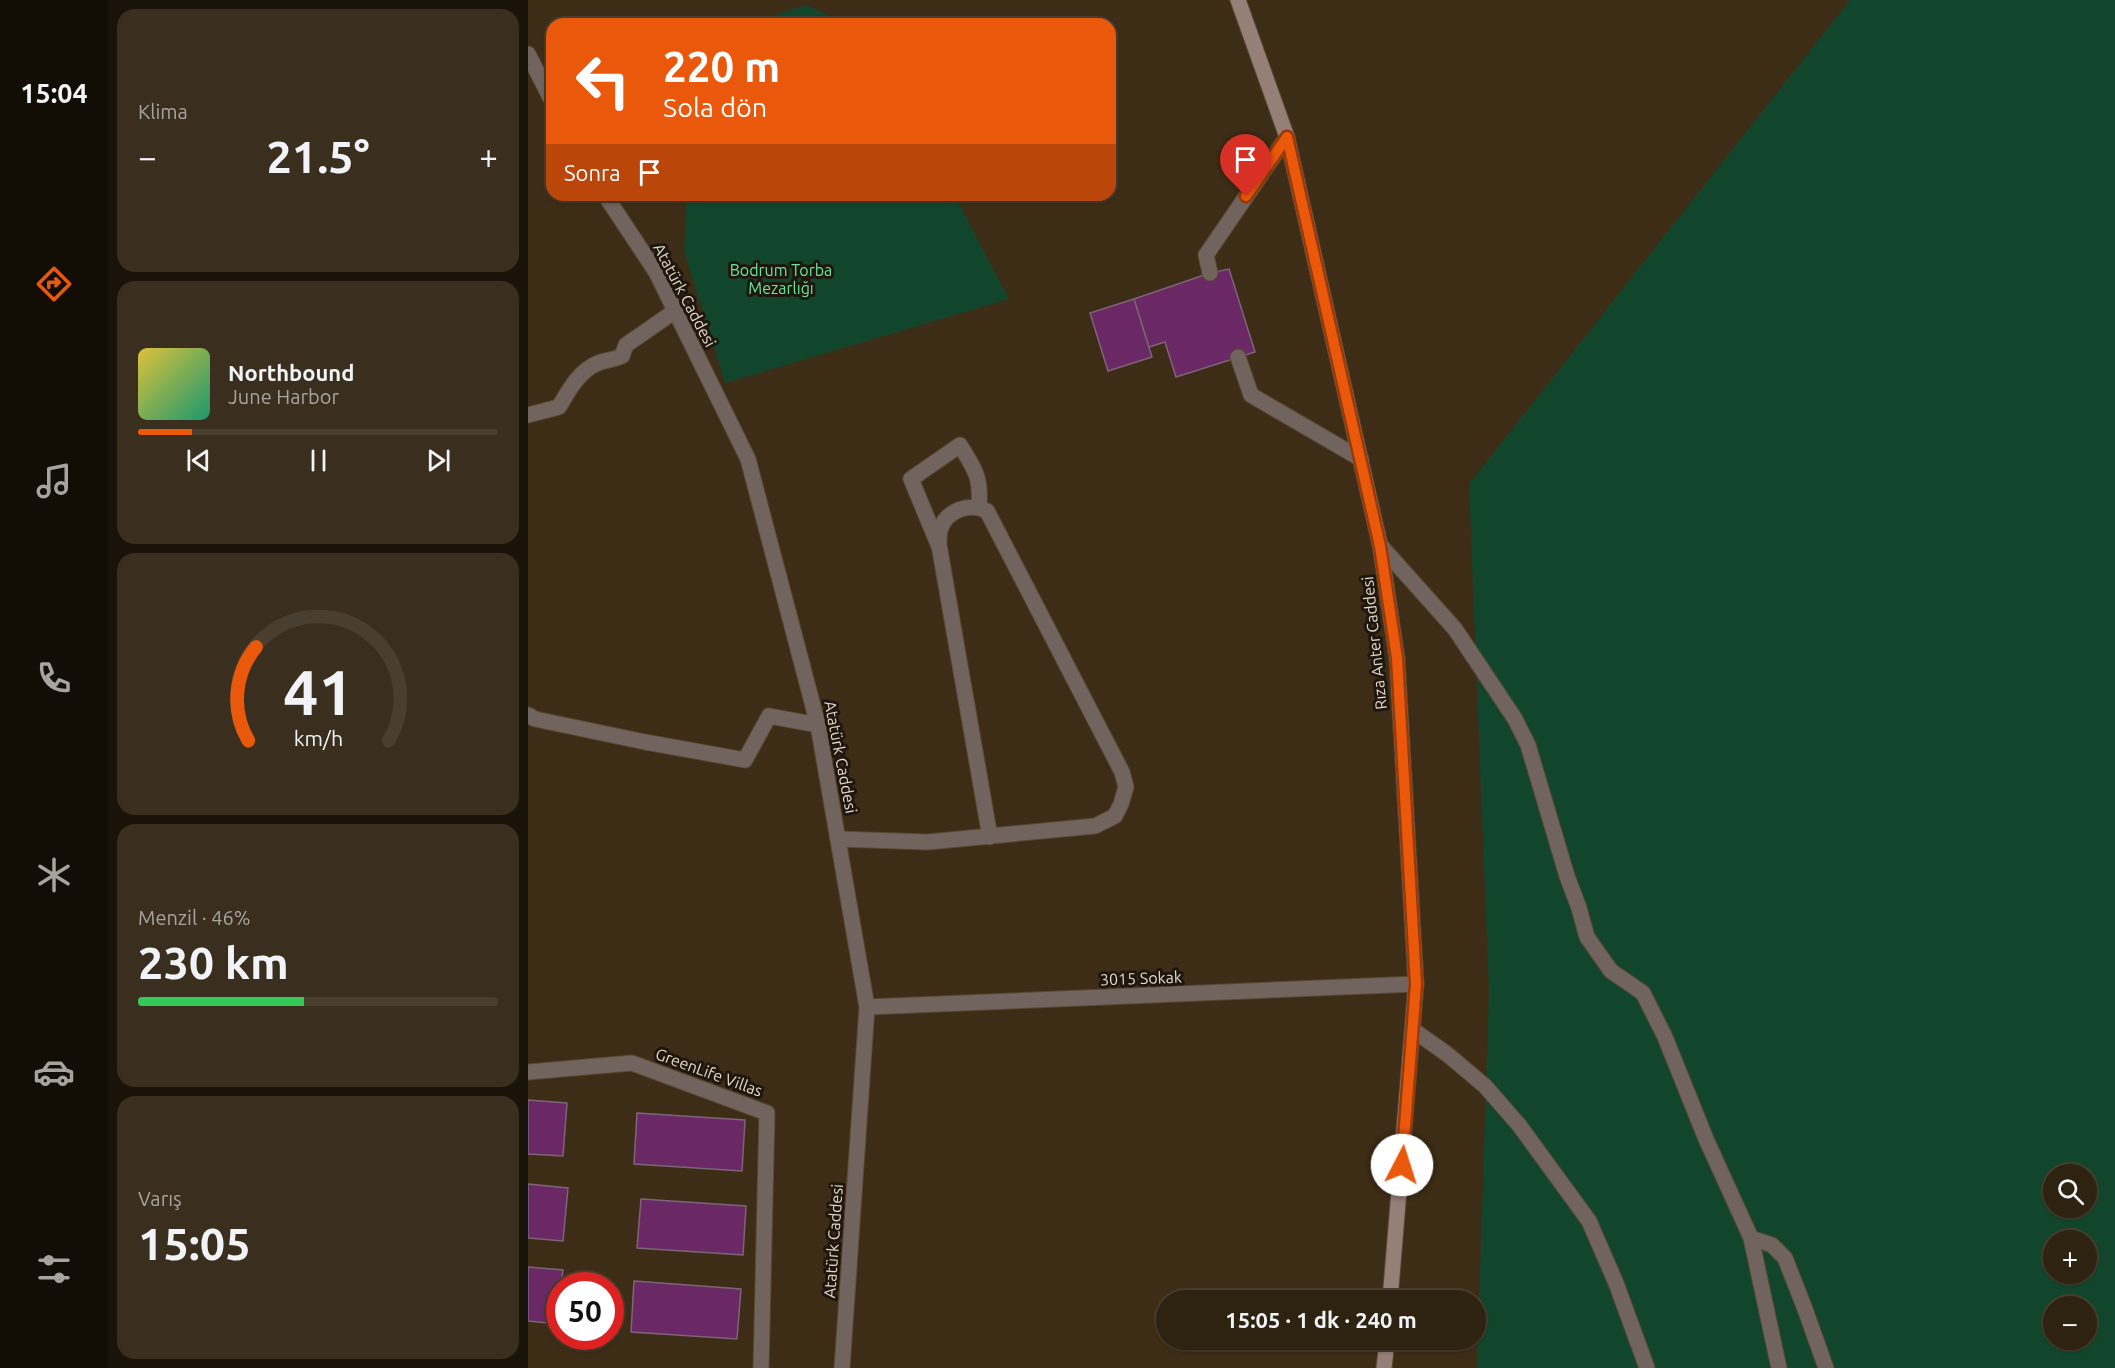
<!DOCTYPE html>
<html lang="tr">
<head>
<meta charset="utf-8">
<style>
	body { margin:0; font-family:Ubuntu,sans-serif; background:#3a2f1e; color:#f1f3f6; height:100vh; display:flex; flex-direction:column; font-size:22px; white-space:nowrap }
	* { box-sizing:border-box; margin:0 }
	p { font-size:20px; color:#a7a49f }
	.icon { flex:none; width:33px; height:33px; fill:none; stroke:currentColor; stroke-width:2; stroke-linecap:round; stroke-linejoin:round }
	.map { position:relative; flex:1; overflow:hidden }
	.sheet { display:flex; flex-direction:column; gap:9px; padding:9px; background:#191309; width:420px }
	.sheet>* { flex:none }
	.top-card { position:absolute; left:18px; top:18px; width:570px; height:183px; border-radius:18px; box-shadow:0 2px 4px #0004,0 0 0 2px #493f30; background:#ea580c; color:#fff; overflow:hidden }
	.fabs { position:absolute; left:1515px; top:1164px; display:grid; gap:12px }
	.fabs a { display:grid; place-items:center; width:54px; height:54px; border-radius:50%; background:#2e2210; box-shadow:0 2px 4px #0004,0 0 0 2px #493f30; font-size:30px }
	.speed { position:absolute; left:18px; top:1272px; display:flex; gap:12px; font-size:30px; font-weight:700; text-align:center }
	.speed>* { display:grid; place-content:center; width:78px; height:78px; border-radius:50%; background:#2e2210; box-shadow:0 2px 4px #0004,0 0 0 2px #493f30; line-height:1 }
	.speed .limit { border:9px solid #d22; background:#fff; color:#111 }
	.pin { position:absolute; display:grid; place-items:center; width:51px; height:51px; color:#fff; margin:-62px -26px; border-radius:50% 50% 50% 0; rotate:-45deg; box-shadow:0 0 6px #0007 }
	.pin .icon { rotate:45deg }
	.me { position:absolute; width:66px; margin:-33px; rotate:5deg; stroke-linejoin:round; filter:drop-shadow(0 0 4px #0008) }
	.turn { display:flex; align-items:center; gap:21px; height:126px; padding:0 18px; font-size:27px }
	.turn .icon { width:78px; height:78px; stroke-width:2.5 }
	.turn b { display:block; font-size:42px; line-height:51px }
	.then { display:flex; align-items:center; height:57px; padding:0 18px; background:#0003; gap:12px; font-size:22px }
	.big { font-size:45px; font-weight:700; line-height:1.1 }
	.sheet .card { flex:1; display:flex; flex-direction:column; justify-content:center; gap:9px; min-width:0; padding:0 21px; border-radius:18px; background:#3a2f1e }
	.sheet .dial { align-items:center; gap:0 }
	.dial svg { height:156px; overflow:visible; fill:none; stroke:#493f30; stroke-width:7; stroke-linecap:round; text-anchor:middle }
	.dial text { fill:#f1f3f6; stroke:none }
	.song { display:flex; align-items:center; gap:18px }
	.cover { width:72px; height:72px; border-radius:9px; background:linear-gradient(135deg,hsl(50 70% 55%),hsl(160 70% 35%)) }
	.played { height:6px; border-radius:3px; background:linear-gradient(90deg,#ea580c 15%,#493f30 15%) }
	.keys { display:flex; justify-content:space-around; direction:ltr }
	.heat { display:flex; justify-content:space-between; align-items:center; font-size:33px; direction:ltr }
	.charge { height:9px; border-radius:4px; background:linear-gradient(90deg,#34c759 46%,#493f30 0) }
	.trip { position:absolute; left:628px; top:1290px; width:330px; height:60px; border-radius:30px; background:#2e2210; box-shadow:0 2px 4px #0004,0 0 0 2px #493f30; font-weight:700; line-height:60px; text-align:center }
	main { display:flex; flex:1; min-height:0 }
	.tab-bar { display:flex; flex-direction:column; width:108px; justify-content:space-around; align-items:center; background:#120e06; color:#a7a49f }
	.tab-bar .icon { width:42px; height:42px }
	.tab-bar .active { color:#ea580c }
	.tab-bar b { font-size:27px; color:#f1f3f6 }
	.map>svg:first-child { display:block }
</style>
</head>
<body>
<main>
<nav class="tab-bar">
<b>15:04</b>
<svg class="icon active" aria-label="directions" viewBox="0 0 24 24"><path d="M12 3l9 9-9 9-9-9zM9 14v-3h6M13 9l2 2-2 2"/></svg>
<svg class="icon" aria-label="music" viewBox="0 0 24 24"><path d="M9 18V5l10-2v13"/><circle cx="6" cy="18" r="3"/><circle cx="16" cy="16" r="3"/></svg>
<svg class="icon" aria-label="phone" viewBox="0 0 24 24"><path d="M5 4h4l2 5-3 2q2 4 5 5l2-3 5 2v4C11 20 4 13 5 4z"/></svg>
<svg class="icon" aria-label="climate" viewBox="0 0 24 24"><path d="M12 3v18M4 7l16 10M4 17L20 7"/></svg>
<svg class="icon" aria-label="car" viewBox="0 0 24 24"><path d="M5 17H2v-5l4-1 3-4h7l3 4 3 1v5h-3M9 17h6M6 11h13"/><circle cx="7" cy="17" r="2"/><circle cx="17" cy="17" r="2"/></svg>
<svg class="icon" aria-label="filters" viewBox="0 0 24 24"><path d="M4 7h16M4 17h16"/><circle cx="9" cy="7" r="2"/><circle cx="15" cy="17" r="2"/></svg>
</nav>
<section class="sheet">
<div class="card"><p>Klima</p>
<div class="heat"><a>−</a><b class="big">21.5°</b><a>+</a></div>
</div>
<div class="card">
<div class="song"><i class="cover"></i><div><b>Northbound</b><p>June Harbor</p></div></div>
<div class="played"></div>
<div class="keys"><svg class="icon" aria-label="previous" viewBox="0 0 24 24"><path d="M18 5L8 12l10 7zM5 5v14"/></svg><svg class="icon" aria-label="pause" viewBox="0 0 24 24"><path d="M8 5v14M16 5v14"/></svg><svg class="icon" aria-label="next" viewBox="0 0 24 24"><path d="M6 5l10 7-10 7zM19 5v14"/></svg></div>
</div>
<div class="card dial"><svg viewBox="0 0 100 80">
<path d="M14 69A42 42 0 1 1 86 69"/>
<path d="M14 69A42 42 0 0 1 18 21" stroke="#ea580c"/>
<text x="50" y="56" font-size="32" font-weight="700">41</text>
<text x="50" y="72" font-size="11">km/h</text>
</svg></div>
<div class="card"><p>Menzil · 46%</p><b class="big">230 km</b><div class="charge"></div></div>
<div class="card"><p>Varış</p><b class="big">15:05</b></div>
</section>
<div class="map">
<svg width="1587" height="1368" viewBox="0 0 1587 1368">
	<rect width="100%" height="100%" fill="#3e2d16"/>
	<path fill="#12462c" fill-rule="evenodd" d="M1322 0H1587V1368H949L961 992 941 484ZM1526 1174H1558V1208H1526ZM1526 1240H1558V1274H1526ZM1526 1306H1558V1340H1526Z
		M278 5 319 24H219Z
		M159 195H426L481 299 197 383 156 251Z"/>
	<path fill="#6a2864" stroke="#7c6479" stroke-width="1.5" d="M701 269 727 352 648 377 637 342 621 347 606 299 682 273Z
		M606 299 624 357 580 371 562 313Z
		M0 1100 39 1103 35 1156 0 1154Z
		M109 1113 217 1120 214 1171 106 1164Z
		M0 1184 40 1188 35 1241 0 1238Z
		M113 1199 218 1206 215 1255 109 1248Z
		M0 1267 35 1270 33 1286H32L30 1324 0 1321Z
		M106 1281 213 1289 209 1339 103 1332Z"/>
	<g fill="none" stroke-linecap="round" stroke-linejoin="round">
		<defs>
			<path id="lane" d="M682 273 678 255 759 137
				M710 357 723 395 833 459
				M410 544 383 479 432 445C447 470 453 476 451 507
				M310 839 400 842 567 826 587 816 593 804 598 787 594 772 459 511C442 502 418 510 412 530 411 535 411 541 411 545L462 837"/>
			<path id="street" d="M0 54 24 101
				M77 195 128 272 220 459 290 725 339 1007 314 1368
				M0 415 31 407C41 390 51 371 70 363 78 360 85 360 94 356L98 345 147 311
				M852 545 927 629 987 719 1000 745 1039 876 1051 908 1059 937 1083 971 1115 993 1137 1037 1178 1139 1223 1238 1251 1368
				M0 715 7 719 117 742 217 760 241 716 290 725
				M339 1007 888 984
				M885 1030 919 1054 957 1086 991 1125 1061 1221 1088 1283 1119 1368
				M0 1072 104 1063 239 1113 233 1368
				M1223 1238 1244 1245 1257 1258 1277 1309 1298 1368"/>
			<path id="secondary" d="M710 0 759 137 852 545 869 658 888 984 862 1300
				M856 1368 859 1340"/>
		</defs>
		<use href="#lane" stroke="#594933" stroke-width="17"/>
		<use href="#street" stroke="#594933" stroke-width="17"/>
		<use href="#secondary" stroke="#594933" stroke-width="17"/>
		<use href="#lane" stroke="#71635e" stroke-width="15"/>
		<use href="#street" stroke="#71635e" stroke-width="15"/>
		<use href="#secondary" stroke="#957f77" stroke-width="15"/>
	</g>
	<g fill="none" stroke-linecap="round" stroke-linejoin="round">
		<defs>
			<path id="route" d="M718 196 759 137 852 546 869 658 888 984 874 1165"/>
		</defs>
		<use href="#route" stroke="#983908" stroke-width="15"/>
		<use href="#route" stroke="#ea580c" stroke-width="10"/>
	</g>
	<g text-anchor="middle" stroke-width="6" stroke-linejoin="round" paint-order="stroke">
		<g font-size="16" fill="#64e7a2" stroke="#1f170d">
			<text x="253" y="276">Bodrum Torba<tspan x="253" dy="18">Mezarlığı</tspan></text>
		</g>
		<g font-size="16" fill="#e4d9cb" stroke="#1f170d">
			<text transform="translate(157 295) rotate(62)" y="6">Atatürk Caddesi</text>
			<text transform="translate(846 643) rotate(-96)" y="6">Rıza Anter Caddesi</text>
			<text transform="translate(313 757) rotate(79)" y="6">Atatürk Caddesi</text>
			<text transform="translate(613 978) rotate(-2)" y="6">3015 Sokak</text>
			<text transform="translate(181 1072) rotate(20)" y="6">GreenLife Villas</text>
			<text transform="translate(305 1241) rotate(-86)" y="6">Atatürk Caddesi</text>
		</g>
	</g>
</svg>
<div class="fabs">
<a><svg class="icon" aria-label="search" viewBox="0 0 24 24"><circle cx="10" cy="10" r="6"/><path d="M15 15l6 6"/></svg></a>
<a>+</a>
<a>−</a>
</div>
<div class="speed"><div class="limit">50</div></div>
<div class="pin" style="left:718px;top:196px;background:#d93025"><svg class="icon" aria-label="arrive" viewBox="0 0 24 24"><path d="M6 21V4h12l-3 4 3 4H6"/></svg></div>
<svg class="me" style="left:874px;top:1165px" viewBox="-20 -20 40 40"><circle r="19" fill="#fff"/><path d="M0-13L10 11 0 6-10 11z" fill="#ea580c"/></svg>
<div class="trip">15:05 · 1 dk · 240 m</div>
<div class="top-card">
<div class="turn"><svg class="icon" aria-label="left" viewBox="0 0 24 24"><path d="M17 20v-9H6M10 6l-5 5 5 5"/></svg><div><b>220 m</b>Sola dön</div></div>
<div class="then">Sonra<svg class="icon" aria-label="arrive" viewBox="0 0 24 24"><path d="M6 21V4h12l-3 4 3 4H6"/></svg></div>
</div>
</div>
</main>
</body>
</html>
